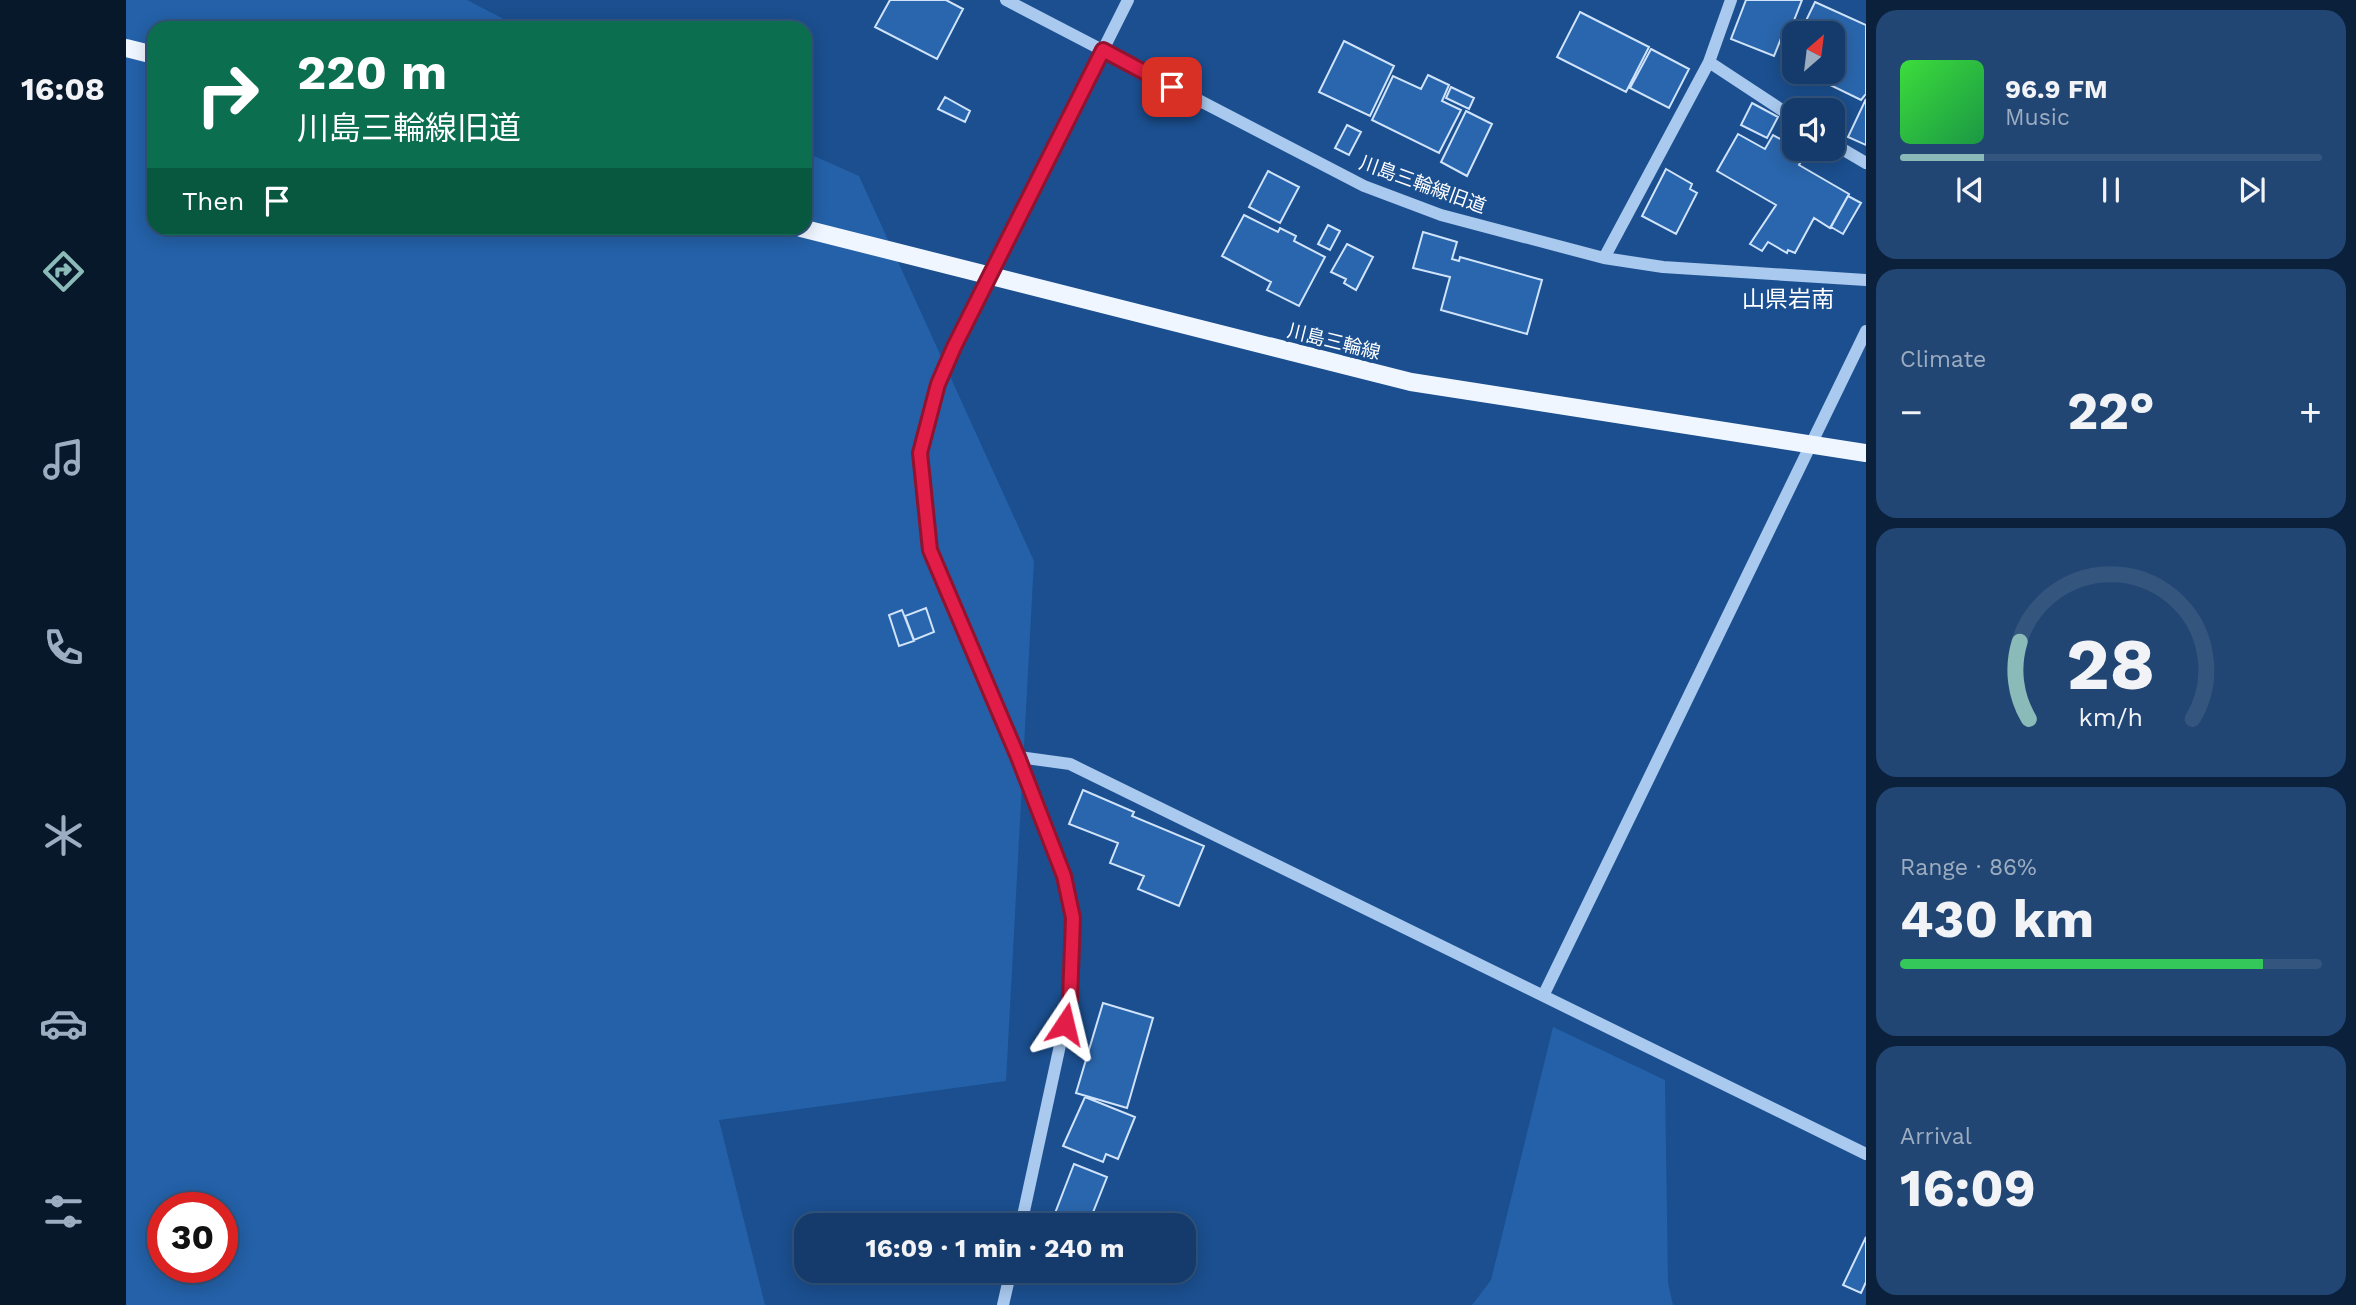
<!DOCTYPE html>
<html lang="en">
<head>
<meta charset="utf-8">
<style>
	body { margin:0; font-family:"Work Sans","Noto Sans JP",sans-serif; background:#214673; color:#f1f3f6; height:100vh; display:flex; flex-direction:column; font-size:26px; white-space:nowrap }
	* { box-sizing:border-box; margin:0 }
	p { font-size:23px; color:#9dadc1 }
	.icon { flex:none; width:38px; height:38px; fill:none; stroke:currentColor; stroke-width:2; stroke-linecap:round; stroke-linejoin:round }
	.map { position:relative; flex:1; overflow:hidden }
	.drawer { display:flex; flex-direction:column; gap:10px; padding:10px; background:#0b203b; width:490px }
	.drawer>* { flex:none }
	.guide { position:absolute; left:21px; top:21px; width:665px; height:214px; border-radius:21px; box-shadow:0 4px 18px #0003,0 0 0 2px #33557e; background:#0b6e4f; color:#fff; overflow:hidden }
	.needle { width:46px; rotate:28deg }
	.fabs { position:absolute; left:1656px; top:21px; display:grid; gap:14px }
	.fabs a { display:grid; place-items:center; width:63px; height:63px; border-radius:14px; background:#143b6b; box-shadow:0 4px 18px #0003,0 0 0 2px #33557e; font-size:35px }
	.speed { position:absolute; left:21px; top:1192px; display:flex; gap:14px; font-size:35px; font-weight:700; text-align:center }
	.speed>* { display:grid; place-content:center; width:91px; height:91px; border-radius:50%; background:#143b6b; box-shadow:0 4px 18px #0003,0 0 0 2px #33557e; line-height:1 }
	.speed .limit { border:10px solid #d22; background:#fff; color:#111 }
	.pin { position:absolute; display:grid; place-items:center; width:60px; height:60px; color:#fff; margin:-30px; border-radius:14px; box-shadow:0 4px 10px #0006 }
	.me { position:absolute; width:77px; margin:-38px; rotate:10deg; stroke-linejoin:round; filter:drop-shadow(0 0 5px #0008) }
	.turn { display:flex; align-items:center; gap:24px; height:147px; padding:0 35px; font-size:32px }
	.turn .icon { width:91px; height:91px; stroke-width:2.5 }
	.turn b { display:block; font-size:49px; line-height:60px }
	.then { display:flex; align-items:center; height:66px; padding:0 35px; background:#0003; gap:14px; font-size:26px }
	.big { font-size:52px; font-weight:700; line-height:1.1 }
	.drawer .card { flex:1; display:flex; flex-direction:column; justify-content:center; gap:10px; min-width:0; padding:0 24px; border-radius:21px; background:#214673 }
	.drawer .dial { align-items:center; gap:0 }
	.dial svg { height:182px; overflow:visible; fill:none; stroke:#33557e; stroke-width:7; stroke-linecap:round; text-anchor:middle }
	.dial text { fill:#f1f3f6; stroke:none }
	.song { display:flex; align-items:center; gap:21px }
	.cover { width:84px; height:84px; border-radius:10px; background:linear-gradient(135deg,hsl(120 70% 55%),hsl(140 70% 35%)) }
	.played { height:7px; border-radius:4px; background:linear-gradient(90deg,#8bbbb9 20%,#33557e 20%) }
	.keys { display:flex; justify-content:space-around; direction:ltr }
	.heat { display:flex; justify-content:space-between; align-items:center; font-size:38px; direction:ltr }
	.charge { height:10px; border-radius:5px; background:linear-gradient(90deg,#34c759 86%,#33557e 0) }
	.trip { position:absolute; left:668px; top:1213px; width:402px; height:70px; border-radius:21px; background:#143b6b; box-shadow:0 4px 18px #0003,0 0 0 2px #33557e; font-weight:700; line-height:70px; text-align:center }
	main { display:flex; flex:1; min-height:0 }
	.tab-bar { display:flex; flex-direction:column; width:126px; justify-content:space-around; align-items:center; background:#08182b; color:#9dadc1 }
	.tab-bar .icon { width:49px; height:49px }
	.tab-bar .selected { color:#8bbbb9 }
	.tab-bar b { font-size:32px; color:#f1f3f6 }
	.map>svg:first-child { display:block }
</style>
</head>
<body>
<main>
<nav class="tab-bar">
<b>16:08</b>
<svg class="icon selected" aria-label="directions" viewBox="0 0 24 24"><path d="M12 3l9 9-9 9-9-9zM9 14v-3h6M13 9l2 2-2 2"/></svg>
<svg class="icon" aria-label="music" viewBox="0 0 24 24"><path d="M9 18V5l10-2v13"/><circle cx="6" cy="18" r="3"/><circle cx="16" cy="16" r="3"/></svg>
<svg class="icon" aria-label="phone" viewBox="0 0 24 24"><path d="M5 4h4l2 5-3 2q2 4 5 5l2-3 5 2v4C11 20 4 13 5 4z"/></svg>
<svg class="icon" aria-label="climate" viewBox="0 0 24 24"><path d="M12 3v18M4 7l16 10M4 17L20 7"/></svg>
<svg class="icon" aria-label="car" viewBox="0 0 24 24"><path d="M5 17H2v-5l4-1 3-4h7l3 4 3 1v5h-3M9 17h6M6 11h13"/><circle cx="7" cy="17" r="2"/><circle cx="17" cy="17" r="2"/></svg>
<svg class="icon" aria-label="filters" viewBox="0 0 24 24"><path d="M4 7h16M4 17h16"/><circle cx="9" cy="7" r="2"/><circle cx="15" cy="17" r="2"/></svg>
</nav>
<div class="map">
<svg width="1740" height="1305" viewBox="0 0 1740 1305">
	<rect width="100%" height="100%" fill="#1b4f8f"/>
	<path fill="#2461a8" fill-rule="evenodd" d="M0 0H341L395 28H28V228H679V152L733 176 908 561 880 1081 593 1120 639 1305H0ZM37 1208H96V1267H37Z
		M1427 1027 1539 1080 1542 1283 1547 1305H1346L1365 1280Z"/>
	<path fill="#2a66ad" stroke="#cfe3fa" stroke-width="2" d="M764 0H820L837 9 811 59 749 27Z
		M1620 0H1676L1665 28 1660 26 1648 56 1605 39Z
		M1689 2 1740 25V94L1735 100 1696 81 1700 73 1697 72H1706V33H1674Z
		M1454 12 1523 47 1500 92 1431 57Z
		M1218 41 1268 66 1244 116 1193 92Z
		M1525 49 1563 69 1543 108 1504 88Z
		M1302 75 1323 85 1316 101 1335 110 1313 153 1246 120 1267 76 1295 89Z
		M1325 87 1348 98 1343 109 1320 98Z
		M819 97 844 111 839 122 812 109Z
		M1740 99V145L1722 137Z
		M1626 103 1652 117 1641 138 1615 125Z
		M1340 111 1366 124 1341 176 1315 162Z
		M1221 125 1235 132 1223 155 1209 148Z
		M1612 134 1639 149 1647 135 1680 153 1673 165 1723 194 1704 228 1688 218 1669 253 1662 250 1661 253 1642 242 1636 251 1624 244 1650 205 1591 171Z
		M1540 169 1566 184 1564 189 1571 193 1550 234 1516 216Z
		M1142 171 1173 187 1154 223 1123 207Z
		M1722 196 1735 203 1717 234 1705 227Z
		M1118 215 1152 232 1154 228 1170 236 1168 241 1199 257 1173 306 1141 290 1145 282 1096 256Z
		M1202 225 1214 231 1204 250 1192 244Z
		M1297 232 1331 242 1326 259 1333 261 1334 257 1416 280 1401 334 1315 310 1324 277 1287 268Z
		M1221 244 1247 257 1230 290 1218 283 1220 279 1205 272Z
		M800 608 808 632 788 640 779 616Z
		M776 610 788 641 773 646 763 615Z
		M957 790 1008 812 1006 816 1078 846 1053 906 1012 889 1018 876 984 863 992 843 943 824Z
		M977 1003 1027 1018 1001 1108 950 1093Z
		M959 1097 1009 1117 992 1159 980 1154 977 1162 937 1146Z
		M948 1164 981 1177 962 1225H935L926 1221Z
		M1740 1237V1282L1735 1293 1717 1285Z"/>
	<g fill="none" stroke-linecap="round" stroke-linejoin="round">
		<path stroke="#a9c9ee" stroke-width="12" d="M880 0 1238 186 1315 215 1478 258 1537 267 1740 280
			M1583 62 1668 118
			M1706 143 1740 163
			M1478 258 1583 62 1605 0
			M893 757 944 764 1740 1154
			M1418 994 1740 331
			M895 1225 944 999 947 918 938 875 893 757 804 550 794 453 812 384 828 347 1002 0
			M877 1305 885 1270"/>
		<path stroke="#f0f6ff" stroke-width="18" d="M0 48 28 55
			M675 228 1285 382 1740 453"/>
	</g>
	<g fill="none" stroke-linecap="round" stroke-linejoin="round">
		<defs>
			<path id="route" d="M939 1024 944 999 947 918 938 876 892 757 804 550 794 453 812 384 828 347 977 50 1046 87"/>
		</defs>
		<use href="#route" stroke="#92132f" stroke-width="18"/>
		<use href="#route" stroke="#e11d48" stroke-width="12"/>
	</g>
	<g text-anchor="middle" stroke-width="7" stroke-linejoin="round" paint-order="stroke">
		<g font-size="19" fill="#fff" stroke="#1b4f8f">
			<text transform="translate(1297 184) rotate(20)" y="7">川島三輪線旧道</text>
			<text transform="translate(1208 341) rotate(14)" y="7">川島三輪線</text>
		</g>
		<g font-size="23" fill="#fff" stroke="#1b4f8f">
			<text x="1662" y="307">山県岩南</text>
		</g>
	</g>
</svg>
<div class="fabs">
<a><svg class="needle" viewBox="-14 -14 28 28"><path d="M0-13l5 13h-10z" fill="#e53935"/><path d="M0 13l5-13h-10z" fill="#9dadc1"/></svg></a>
<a><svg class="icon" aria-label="sound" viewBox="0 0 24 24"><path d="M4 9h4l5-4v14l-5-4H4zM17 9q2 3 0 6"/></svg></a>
</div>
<div class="speed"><div class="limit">30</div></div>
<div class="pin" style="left:1046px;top:87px;background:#d93025"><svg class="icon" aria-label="arrive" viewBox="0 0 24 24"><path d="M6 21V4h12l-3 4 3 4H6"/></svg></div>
<svg class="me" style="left:939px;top:1024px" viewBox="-20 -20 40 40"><path d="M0-17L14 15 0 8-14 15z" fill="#e11d48" stroke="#fff" stroke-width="4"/></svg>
<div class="trip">16:09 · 1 min · 240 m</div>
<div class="guide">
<div class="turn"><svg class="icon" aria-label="right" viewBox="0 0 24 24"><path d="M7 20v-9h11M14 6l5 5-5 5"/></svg><div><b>220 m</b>川島三輪線旧道</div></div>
<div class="then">Then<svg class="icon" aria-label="arrive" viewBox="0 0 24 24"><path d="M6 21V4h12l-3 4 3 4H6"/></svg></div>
</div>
</div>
<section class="drawer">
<div class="card">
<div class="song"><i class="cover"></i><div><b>96.9 FM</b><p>Music</p></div></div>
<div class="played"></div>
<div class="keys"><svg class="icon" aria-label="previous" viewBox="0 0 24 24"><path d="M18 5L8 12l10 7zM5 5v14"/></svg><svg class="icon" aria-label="pause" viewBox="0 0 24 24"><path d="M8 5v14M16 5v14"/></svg><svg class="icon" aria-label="next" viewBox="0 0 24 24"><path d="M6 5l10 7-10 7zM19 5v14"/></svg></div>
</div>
<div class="card"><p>Climate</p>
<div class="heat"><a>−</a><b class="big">22°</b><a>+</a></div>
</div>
<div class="card dial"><svg viewBox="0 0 100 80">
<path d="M14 69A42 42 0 1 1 86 69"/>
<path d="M14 69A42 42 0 0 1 10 35" stroke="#8bbbb9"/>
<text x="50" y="56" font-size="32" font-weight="700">28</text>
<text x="50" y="72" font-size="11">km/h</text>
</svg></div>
<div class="card"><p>Range · 86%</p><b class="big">430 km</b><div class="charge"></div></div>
<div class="card"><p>Arrival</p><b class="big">16:09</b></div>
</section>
</main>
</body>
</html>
